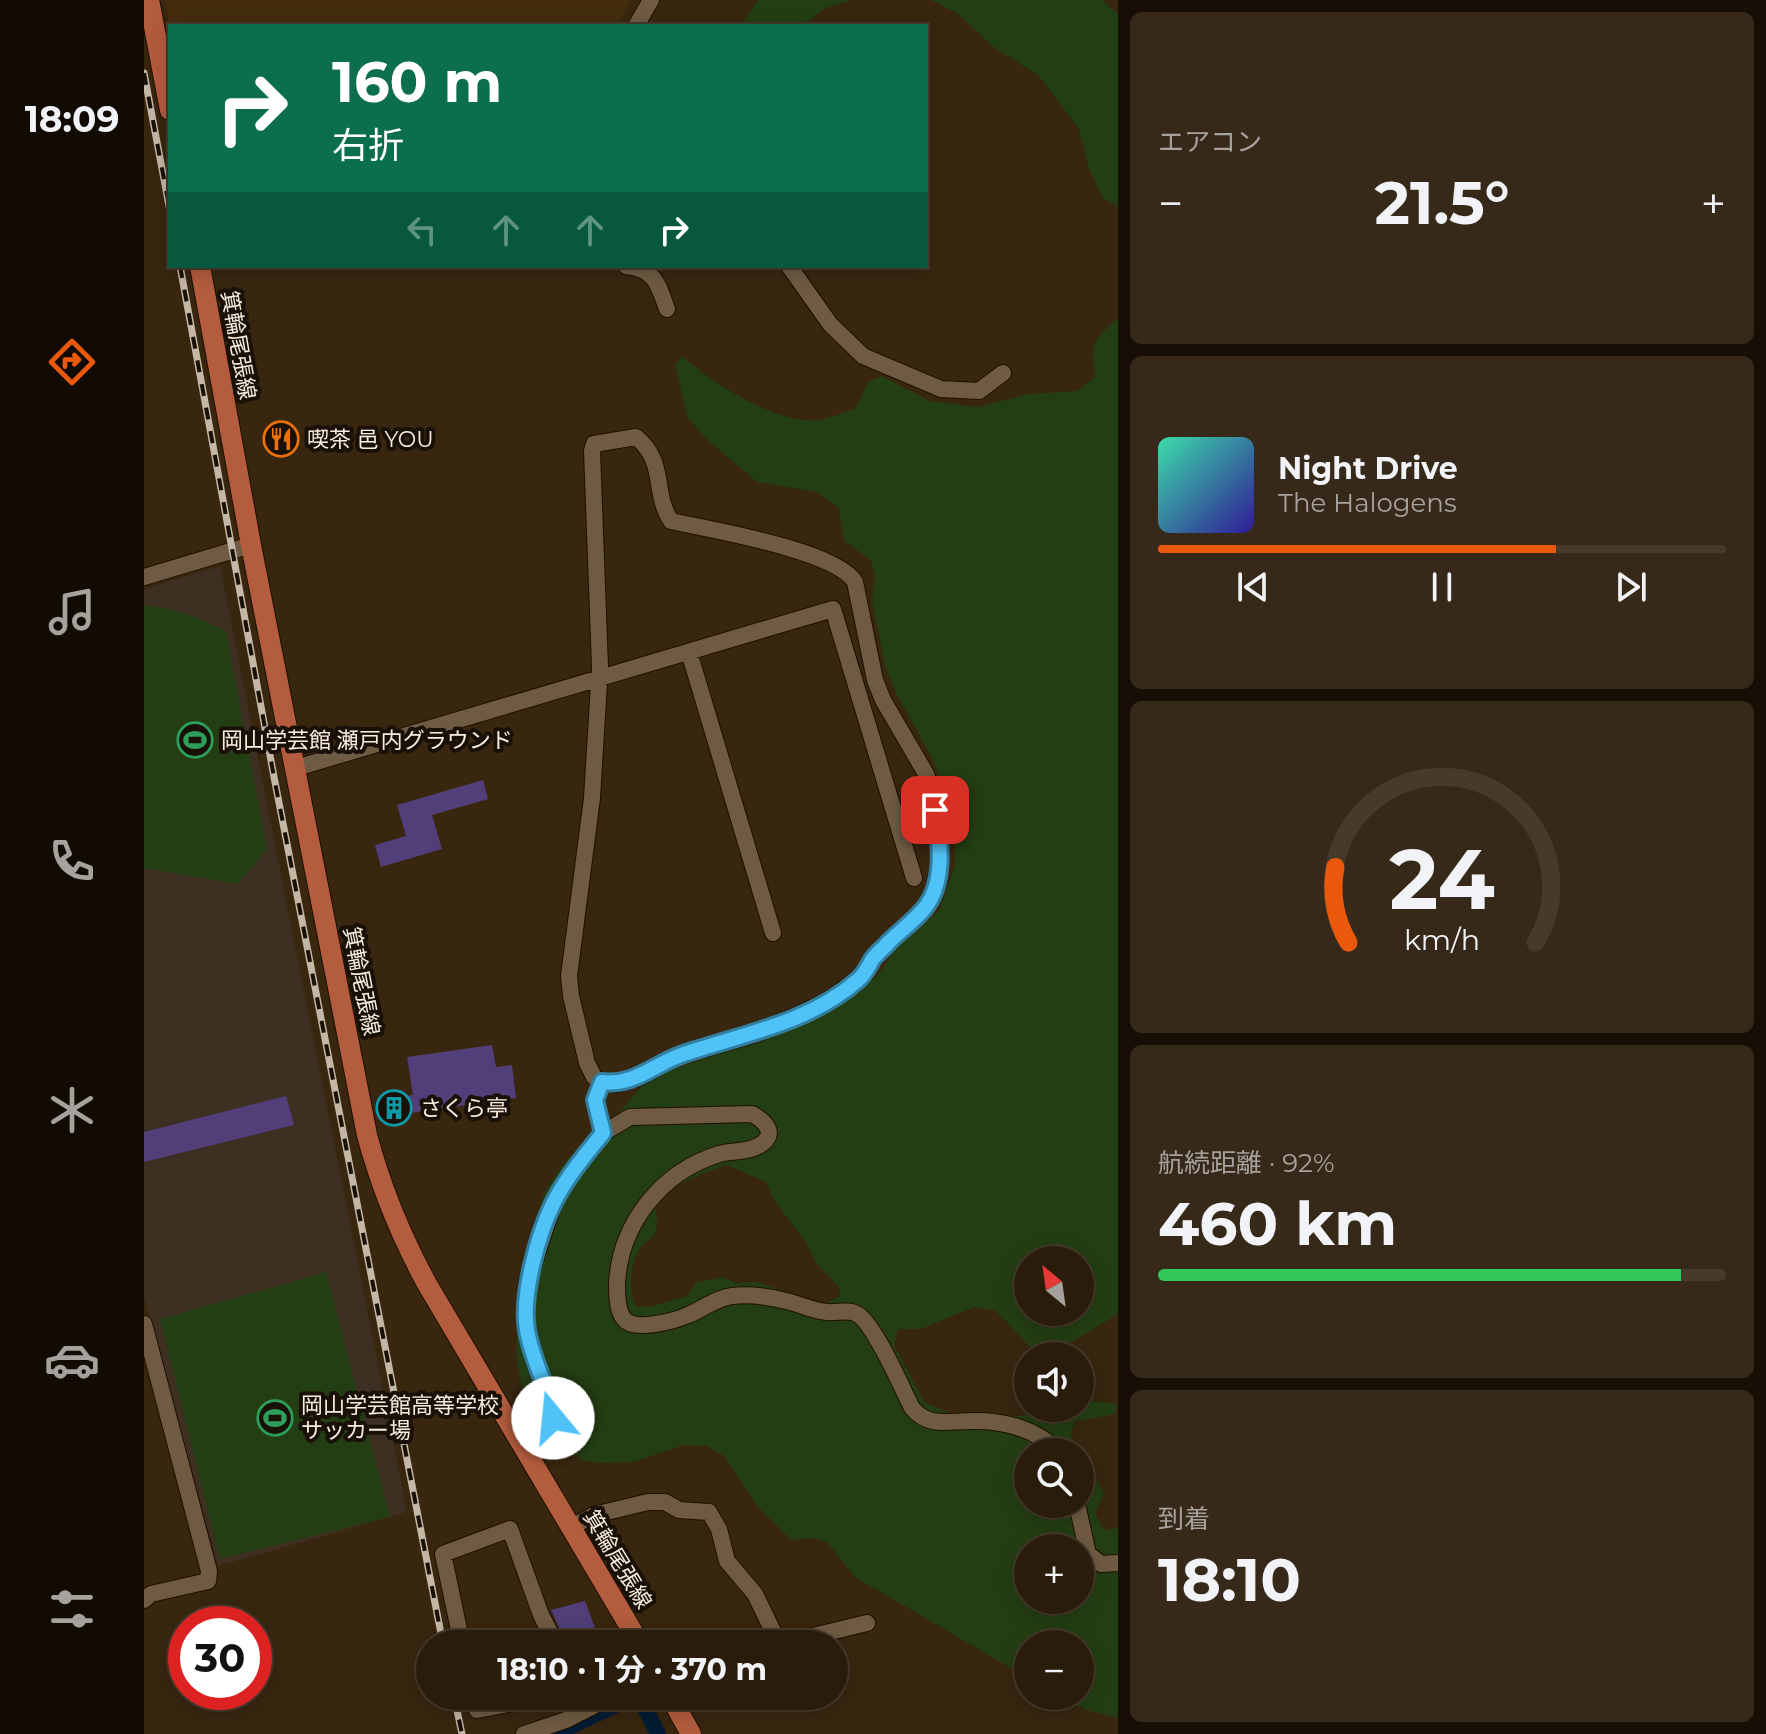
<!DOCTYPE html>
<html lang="ja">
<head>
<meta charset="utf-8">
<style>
	body { margin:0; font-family:Montserrat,"Noto Sans JP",sans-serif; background:#362919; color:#f1f3f6; height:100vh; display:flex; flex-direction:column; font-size:30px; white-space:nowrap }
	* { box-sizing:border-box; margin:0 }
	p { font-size:26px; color:#a5a19d }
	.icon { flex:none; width:44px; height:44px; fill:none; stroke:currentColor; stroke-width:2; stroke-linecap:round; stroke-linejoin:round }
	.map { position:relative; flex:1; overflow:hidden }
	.sheet { display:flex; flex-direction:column; gap:12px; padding:12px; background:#170f06; width:648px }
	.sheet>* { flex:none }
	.guide { position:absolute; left:24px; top:24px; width:760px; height:244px; border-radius:0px; box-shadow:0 4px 20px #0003,0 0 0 2px #463a2c; background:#0b6e4f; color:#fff; overflow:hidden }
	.needle { width:52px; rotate:331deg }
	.fabs { position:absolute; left:870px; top:1246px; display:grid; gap:16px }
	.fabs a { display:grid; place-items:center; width:80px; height:80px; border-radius:50%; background:#2a1c0b; box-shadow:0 4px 20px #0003,0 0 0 2px #463a2c; font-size:40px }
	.speed { position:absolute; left:24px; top:1606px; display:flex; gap:16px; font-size:40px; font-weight:700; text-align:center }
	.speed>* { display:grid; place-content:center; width:104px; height:104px; border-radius:50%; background:#2a1c0b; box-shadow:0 4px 20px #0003,0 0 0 2px #463a2c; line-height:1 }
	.speed .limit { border:12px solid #d22; background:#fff; color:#111 }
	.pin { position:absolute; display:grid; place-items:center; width:68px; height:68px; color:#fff; margin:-34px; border-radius:16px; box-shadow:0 4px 12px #0006 }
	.me { position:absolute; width:88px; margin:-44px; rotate:343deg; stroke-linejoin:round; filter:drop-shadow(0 0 6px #0008) }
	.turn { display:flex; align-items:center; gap:28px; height:168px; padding:0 32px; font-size:36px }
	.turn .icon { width:104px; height:104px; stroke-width:2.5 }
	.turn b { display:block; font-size:56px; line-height:68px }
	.lanes { display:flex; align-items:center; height:76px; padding:0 32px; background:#0003; justify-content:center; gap:40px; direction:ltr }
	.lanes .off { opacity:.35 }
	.big { font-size:60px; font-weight:700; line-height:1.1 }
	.sheet .widget { flex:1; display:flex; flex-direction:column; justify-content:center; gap:12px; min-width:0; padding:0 28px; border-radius:12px; background:#362919 }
	.sheet .dial { align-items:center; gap:0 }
	.dial svg { height:208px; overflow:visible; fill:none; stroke:#463a2c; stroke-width:7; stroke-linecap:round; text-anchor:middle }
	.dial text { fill:#f1f3f6; stroke:none }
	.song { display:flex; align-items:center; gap:24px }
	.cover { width:96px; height:96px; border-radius:12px; background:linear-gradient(135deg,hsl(160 70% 55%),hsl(250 70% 35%)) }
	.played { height:8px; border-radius:4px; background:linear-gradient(90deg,#ea580c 70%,#463a2c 70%) }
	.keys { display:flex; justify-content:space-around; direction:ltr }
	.heat { display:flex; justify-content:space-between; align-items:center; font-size:44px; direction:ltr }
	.charge { height:12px; border-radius:6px; background:linear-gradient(90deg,#34c759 92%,#463a2c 0) }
	.trip { position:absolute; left:272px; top:1630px; width:432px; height:80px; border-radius:40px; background:#2a1c0b; box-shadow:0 4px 20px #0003,0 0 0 2px #463a2c; font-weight:700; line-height:80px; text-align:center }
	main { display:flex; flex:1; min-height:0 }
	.menu { display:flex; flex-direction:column; width:144px; justify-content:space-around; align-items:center; background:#110b04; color:#a5a19d }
	.menu .icon { width:56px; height:56px }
	.menu .on { color:#ea580c }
	.menu b { font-size:36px; color:#f1f3f6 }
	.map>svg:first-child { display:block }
</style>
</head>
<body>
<main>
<nav class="menu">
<b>18:09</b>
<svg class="icon on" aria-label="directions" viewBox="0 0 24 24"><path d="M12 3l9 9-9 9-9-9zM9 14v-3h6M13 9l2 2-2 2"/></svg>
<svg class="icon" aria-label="music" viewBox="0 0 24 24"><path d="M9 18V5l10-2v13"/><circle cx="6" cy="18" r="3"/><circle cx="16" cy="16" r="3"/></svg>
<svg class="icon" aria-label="phone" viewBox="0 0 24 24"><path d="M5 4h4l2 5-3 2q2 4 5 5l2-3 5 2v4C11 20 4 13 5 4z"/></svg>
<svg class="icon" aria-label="climate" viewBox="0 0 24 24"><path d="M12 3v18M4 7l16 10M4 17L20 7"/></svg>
<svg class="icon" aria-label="car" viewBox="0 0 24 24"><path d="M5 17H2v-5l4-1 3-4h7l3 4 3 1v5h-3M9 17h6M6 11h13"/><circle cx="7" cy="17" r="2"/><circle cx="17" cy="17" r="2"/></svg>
<svg class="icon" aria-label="filters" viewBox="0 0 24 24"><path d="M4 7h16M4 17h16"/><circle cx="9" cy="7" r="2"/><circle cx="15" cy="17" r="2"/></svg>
</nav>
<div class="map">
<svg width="974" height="1734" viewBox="0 0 974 1734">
	<rect width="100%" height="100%" fill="#38260f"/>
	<path fill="#442d0f" d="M21 0H487L473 26H26Z"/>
	<path fill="#3d2f22" d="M76 566 263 1512 74 1566 0 1297V589Z"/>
	<path fill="#243e13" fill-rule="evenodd" d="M614 0H708L682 8 658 26H596Z
		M787 0H958L974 14V206L959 198 945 169 935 129 895 76 848 46 813 13Z
		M974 318V1314L925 1344 886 1347 852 1311 830 1307 777 1329H754L750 1345 780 1402 808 1414 880 1416 890 1408H936V1400L974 1404 971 1414 930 1422 927 1436 960 1493 951 1513 960 1530 974 1528V1718L942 1710 917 1696H936V1644H884V1678L711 1577 683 1542 669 1538 647 1540 613 1506 580 1456 563 1446 540 1445 489 1462 457 1463 437 1460 421 1445 415 1410 407 1405 390 1411 378 1390 372 1352 377 1282 400 1193 417 1167 443 1137 472 1116 506 1077 644 1031 698 1004 733 976 751 950 795 910 811 866 809 810 788 758 752 693 741 665 728 601 731 575 727 560 700 541 695 508 672 492 613 482 559 436 543 416 531 364 539 357C570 384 633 425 675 420 687 418 700 412 711 409L724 382 738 376 786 401 834 407 884 394 933 391 951 377C946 343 949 340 974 318ZM583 1165 622 1182 630 1200 663 1244 672 1263 695 1287 696 1296 679 1305 613 1282 592 1283 578 1277 551 1283 543 1296 506 1307 491 1306C486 1289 485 1273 492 1256 502 1233 519 1245 511 1206 530 1182 556 1175 583 1165ZM884 1260H936V1312H884ZM884 1452H936V1504H884ZM884 1548H936V1600H884Z
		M0 605C29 608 57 617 82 632L123 849 94 884 0 868Z
		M182 1272 246 1517 76 1559 16 1319Z"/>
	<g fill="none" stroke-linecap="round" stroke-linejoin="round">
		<path stroke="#031c35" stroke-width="16" d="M495 1696 514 1734
			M411 1734 490 1696"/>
	</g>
	<path fill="#523f7a" d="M339 780 344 799 288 815 298 849 237 867 231 845 262 836 253 805Z
		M348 1045 352 1067 368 1065 372 1098 267 1113V1116L237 1121 233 1100 269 1095 263 1057Z
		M142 1096 150 1125 0 1162V1132Z
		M441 1601 457 1644H423L407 1610Z"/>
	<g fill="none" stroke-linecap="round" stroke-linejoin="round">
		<defs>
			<path id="minor" d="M492 26 507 0
				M482 266C512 269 514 285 523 309
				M645 266 686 324 719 356 797 389 835 391 859 373
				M492 437C523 462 508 492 527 521 567 530 691 550 711 582L731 680 739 700 782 774 788 792 794 827 795 879 788 899 778 912 730 957 721 974 681 1002 612 1034 534 1056 494 1078 473 1084 458 1082 450 1077 443 1063 427 996 425 976 448 798 456 667 448 451 450 444Z
				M0 577 107 545
				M545 652 629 933
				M152 768 689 609 770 878
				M458 1082 451 1100 459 1133
				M0 1324 65 1571 64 1581 7 1594 0 1600
				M384 1454 405 1434 409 1418 407 1401 391 1364 382 1327 383 1284 409 1205 435 1161 459 1133 486 1117 608 1114C621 1121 634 1134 616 1145 604 1153 588 1150 575 1154 517 1172 476 1224 473 1284 473 1294 473 1311 480 1319 490 1332 530 1321 544 1315 559 1309 572 1298 588 1296 605 1294 626 1297 642 1301 656 1304 669 1311 683 1312 693 1313 704 1309 713 1314 730 1323 758 1388 768 1408 785 1428 804 1421 827 1421 856 1420 894 1428 913 1452
				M933 1504 944 1554 957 1564 974 1563
				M427 1527 450 1515 504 1502H521L535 1510 565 1512 575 1529 583 1561 611 1594 635 1644
				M318 1644 299 1554 366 1529 397 1615 412 1644
				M636 1644 723 1623
				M330 1696 333 1710 406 1696
				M433 1696 438 1712
				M533 1708 545 1696
				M380 1734 422 1720 469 1696"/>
			<path id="major" d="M5 0 26 110
				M56 266 107 545 223 1135C237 1188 257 1236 283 1284L496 1644
				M526 1696 547 1734"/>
		</defs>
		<use href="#minor" stroke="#1f0f00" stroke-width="18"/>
		<use href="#major" stroke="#1f0f00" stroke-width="22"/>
		<use href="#minor" stroke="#6f5b43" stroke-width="16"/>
		<use href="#major" stroke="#b35c3e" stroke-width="20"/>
		<defs>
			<path id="rail" d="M0 73 26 211
				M36 266 130 777 299 1644
				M310 1696 318 1734"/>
		</defs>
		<use href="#rail" stroke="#c4b7a6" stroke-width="7"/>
		<use href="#rail" stroke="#191107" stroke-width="4" stroke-dasharray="12" stroke-linecap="butt"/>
	</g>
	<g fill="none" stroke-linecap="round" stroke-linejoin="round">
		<defs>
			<path id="route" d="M409 1418C405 1388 388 1361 383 1330 377 1296 394 1234 409 1204 422 1178 441 1155 459 1133L451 1100 458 1082C490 1086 509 1065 537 1055 598 1034 664 1024 714 980 721 974 724 967 728 960 733 953 740 948 745 942 756 931 770 921 780 909 802 883 796 841 791 810"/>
		</defs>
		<use href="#route" stroke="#337fa1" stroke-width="20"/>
		<use href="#route" stroke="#4fc3f7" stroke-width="14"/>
	</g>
	<defs>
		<symbol id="restaurant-ring" viewBox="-11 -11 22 22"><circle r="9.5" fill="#191107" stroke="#e8710a" stroke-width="1.5"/><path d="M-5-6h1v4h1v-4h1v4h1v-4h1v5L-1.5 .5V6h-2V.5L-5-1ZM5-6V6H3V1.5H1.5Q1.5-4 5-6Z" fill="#e8710a"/></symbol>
		<symbol id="stadium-ring" viewBox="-11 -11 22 22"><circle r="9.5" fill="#191107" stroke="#2e9e5b" stroke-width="1.5"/><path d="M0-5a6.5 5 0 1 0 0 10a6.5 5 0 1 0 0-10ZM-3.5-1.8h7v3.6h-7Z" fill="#2e9e5b"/></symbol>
		<symbol id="building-ring" viewBox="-11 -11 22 22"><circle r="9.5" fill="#191107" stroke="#0f9aa8" stroke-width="1.5"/><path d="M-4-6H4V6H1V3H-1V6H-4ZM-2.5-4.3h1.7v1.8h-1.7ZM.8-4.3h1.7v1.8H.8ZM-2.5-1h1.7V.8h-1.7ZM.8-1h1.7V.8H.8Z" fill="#0f9aa8"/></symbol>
	</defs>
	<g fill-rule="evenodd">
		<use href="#restaurant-ring" x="117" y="419" width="40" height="40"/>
		<use href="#stadium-ring" x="31" y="720" width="40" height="40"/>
		<use href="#building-ring" x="230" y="1088" width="40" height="40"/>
		<use href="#stadium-ring" x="111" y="1398" width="40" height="40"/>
	</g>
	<g text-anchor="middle" stroke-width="8" stroke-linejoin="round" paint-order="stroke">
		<g font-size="22" fill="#f8ecde" stroke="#191107">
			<text transform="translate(95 345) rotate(80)" y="8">箕輪尾張線</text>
			<text transform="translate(218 981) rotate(79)" y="8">箕輪尾張線</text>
			<text transform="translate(474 1559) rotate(59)" y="8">箕輪尾張線</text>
		</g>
		<g font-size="22" fill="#f8ecde" stroke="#191107" text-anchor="start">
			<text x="163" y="447">喫茶 邑 YOU</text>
			<text x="77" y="748">岡山学芸館 瀬戸内グラウンド</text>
			<text x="276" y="1116">さくら亭</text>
			<text x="157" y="1413">岡山学芸館高等学校<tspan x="157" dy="25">サッカー場</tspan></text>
		</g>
	</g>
</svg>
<div class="fabs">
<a><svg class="needle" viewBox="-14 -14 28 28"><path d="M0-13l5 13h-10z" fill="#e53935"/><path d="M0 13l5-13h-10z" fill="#a5a19d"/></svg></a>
<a><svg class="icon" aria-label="sound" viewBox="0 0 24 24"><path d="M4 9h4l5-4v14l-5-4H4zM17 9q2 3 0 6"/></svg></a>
<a><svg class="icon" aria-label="search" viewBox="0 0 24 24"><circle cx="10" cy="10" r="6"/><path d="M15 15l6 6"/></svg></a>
<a>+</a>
<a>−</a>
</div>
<div class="speed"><div class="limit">30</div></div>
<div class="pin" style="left:791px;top:810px;background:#d93025"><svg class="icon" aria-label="arrive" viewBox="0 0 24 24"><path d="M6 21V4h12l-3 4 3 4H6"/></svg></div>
<svg class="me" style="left:409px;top:1418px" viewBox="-20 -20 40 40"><circle r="19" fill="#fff"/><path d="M0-13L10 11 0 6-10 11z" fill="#4fc3f7"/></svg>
<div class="trip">18:10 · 1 分 · 370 m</div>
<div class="guide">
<div class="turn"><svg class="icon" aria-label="right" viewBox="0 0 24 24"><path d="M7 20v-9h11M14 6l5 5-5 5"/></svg><div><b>160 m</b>右折</div></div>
<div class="lanes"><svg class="icon off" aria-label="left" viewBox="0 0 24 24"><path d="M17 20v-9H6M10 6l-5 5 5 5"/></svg><svg class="icon off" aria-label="ahead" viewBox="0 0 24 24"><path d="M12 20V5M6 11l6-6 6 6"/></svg><svg class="icon off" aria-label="ahead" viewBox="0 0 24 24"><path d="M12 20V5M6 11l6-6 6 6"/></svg><svg class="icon" aria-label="right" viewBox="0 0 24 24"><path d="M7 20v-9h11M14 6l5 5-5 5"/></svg></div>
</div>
</div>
<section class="sheet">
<div class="widget"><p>エアコン</p>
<div class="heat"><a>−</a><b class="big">21.5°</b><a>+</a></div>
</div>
<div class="widget">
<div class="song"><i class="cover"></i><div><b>Night Drive</b><p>The Halogens</p></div></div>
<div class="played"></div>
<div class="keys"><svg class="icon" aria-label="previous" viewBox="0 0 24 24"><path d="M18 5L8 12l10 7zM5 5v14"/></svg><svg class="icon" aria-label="pause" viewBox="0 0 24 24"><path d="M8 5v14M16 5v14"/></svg><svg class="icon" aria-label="next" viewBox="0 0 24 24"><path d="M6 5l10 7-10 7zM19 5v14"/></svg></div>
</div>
<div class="widget dial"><svg viewBox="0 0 100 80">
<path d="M14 69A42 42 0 1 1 86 69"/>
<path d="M14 69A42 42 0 0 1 9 40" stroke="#ea580c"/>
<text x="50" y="56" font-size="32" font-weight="700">24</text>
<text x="50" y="72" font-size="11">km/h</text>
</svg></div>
<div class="widget"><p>航続距離 · 92%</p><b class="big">460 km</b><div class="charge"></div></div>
<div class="widget"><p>到着</p><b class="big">18:10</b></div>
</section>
</main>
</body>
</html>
